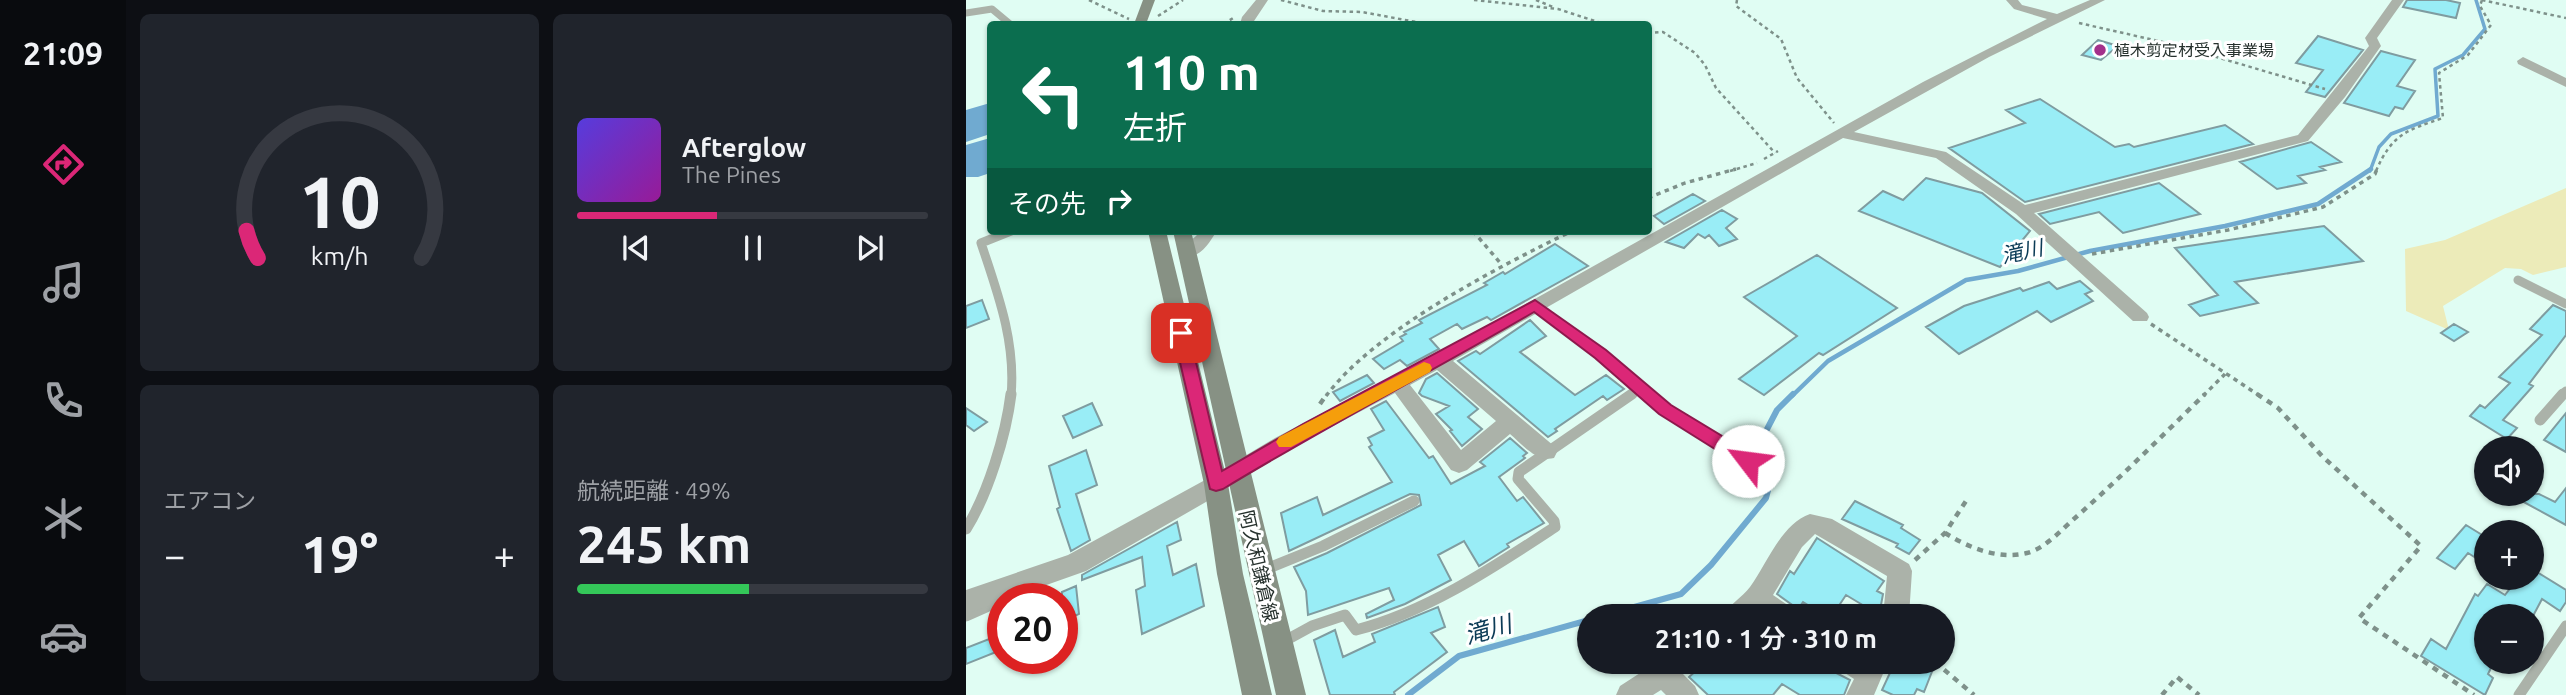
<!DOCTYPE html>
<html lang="ja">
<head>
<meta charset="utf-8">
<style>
	body { margin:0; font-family:Ubuntu,"Noto Sans JP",sans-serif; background:#20242c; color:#f1f3f6; height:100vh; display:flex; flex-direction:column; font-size:26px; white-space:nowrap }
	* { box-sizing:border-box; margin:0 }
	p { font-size:23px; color:#9ea1a6 }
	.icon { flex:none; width:38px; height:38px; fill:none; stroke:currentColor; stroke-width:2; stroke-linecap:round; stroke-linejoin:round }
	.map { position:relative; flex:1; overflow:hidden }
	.drawer { display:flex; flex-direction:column; gap:14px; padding:14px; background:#0d0f14; width:840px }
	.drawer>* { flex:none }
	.banner { position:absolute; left:21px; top:21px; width:665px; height:214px; border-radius:7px; box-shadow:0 2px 5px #0004; background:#0b6e4f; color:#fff; overflow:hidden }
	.tools { position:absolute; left:1508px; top:436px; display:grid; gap:14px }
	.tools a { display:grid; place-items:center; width:70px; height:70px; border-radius:50%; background:#171b24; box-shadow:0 2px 5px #0004; font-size:35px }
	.speed { position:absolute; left:21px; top:583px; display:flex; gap:14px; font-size:35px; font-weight:700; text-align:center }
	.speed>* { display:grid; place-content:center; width:91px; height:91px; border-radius:50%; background:#171b24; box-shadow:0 2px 5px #0004; line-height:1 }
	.speed .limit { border:10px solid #d22; background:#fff; color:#111 }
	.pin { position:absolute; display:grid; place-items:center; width:60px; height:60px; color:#fff; margin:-30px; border-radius:14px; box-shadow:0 4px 10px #0006 }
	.me { position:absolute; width:77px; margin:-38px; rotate:300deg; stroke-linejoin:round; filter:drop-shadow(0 0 5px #0008) }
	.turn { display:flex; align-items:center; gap:24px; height:147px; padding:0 21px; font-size:32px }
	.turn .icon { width:91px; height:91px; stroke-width:2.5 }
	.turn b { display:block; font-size:49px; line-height:60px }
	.then { display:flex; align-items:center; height:66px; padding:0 21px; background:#0003; gap:14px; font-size:26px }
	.big { font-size:52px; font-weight:600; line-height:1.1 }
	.drawer .card { flex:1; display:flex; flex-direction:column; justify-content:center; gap:10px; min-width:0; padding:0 24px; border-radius:10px; background:#20242c }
	.drawer .dial { align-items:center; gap:0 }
	.dial svg { height:182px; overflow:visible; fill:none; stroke:#363941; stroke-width:7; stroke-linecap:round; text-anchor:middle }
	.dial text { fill:#f1f3f6; stroke:none }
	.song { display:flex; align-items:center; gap:21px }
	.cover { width:84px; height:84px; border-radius:10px; background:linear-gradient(135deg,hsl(250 70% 55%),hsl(300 70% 35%)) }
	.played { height:7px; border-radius:4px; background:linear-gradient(90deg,#db2777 40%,#363941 40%) }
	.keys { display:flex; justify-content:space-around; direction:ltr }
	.heat { display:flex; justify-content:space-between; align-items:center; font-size:38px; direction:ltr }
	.charge { height:10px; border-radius:5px; background:linear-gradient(90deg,#34c759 49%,#363941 0) }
	.drawer .tiles { flex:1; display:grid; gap:14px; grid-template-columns:repeat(2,1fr) }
	.trip { position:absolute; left:611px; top:604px; width:378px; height:70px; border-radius:35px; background:#171b24; box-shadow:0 2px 5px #0004; font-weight:600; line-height:70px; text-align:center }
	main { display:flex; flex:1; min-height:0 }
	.tabs { display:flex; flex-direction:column; width:126px; justify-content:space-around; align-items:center; background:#090b0e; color:#9ea1a6 }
	.tabs .icon { width:49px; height:49px }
	.tabs .selected { color:#db2777 }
	.tabs b { font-size:32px; color:#f1f3f6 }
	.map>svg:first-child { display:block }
</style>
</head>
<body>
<main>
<nav class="tabs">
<b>21:09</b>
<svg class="icon selected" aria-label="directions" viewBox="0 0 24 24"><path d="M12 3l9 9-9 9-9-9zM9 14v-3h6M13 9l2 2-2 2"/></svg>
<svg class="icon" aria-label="music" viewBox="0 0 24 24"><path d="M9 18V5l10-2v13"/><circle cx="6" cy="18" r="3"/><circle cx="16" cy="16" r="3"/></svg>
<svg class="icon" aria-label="phone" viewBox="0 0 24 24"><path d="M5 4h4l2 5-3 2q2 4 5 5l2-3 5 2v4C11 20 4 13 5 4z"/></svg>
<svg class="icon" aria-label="climate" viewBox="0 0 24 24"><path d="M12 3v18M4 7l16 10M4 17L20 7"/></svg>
<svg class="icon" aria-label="car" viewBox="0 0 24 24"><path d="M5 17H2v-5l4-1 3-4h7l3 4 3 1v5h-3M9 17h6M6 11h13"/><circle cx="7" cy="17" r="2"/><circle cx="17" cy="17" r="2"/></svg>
</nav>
<section class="drawer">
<div class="tiles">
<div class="card dial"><svg viewBox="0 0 100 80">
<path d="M14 69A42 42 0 1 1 86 69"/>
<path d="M14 69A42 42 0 0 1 9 57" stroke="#db2777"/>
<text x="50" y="56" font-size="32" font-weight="700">10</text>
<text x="50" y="72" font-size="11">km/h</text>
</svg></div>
<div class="card">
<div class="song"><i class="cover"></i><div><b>Afterglow</b><p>The Pines</p></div></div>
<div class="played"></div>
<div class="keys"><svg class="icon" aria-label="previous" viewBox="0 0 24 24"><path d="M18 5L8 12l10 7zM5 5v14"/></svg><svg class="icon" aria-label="pause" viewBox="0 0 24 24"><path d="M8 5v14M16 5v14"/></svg><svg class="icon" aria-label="next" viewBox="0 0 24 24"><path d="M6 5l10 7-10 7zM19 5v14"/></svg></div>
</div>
<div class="card"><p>エアコン</p>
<div class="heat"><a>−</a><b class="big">19°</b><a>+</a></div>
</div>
<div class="card"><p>航続距離 · 49%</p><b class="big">245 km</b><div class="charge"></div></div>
</div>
</section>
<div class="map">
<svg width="1600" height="695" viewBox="0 0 1600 695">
	<rect width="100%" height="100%" fill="#e0fdf3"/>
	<path fill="#ecebb9" d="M1600 188V267L1567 275 1555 269 1539 268 1477 306 1483 330 1440 311 1439 249 1479 240Z"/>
	<path fill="#70aad0" d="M24 103V134L0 142V110Z
		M24 138V173L12 177H0V145Z"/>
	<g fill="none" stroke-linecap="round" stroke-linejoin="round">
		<path stroke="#70aad0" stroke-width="3.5" d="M1404 171 1413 147 1425 134 1472 116 1469 69 1497 55 1519 29 1510 0"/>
		<path stroke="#70aad0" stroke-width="4.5" d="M826 396 862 361 1000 280 1052 271 1124 251 1259 226 1352 204 1405 169"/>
		<path stroke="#70aad0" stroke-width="6" d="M636 616 715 594 745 565 800 498 806 475 798 452 799 433 811 410 827 394
			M442 695 493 656 623 620"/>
	</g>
	<path fill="#99edf6" stroke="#7f9ca0" stroke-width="2" d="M1441 0H1480L1494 3 1490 18 1437 7Z
		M1352 36 1397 50 1359 97 1340 92 1357 70 1330 63Z
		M1132 40 1152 46 1135 60 1116 55Z
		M1415 51 1449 60 1431 86 1449 91 1437 109 1429 107 1423 116 1378 103Z
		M1074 99 1149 147 1163 144 1168 147 1259 125 1287 144 1059 202 983 148 1059 123 1040 110Z
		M1345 142 1375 162 1354 167 1359 170 1332 176 1340 183 1311 189 1274 162Z
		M960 178 1016 193 1064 231 1034 267 893 211 917 191 937 200Z
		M1193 183 1234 214 1157 233 1133 212 1084 224 1073 214Z
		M727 194 739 201 698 224 688 216Z
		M756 210 771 219 760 228 771 239 753 246 743 235 739 238 732 234 718 248 700 242Z
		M1358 226 1397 261 1269 282 1292 303 1234 316 1223 305 1252 295 1209 248Z
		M589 244 622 266 525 320 521 317 496 329 491 324 464 339 473 349 441 366 434 360 418 369 407 359 437 341 434 337 440 334 438 332 456 323 453 320 521 285 518 283 537 272 539 274Z
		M851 255 931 308 857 355 853 353 798 395 773 379 831 336 778 297Z
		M1114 281 1126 291 1119 294 1127 301 1085 322 1071 311 993 354 960 327 998 306 1054 288 1057 291 1083 282 1091 289Z
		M16 300 23 319 0 328V306Z
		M1587 305 1600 311V335L1563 384 1567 386 1537 420 1551 428 1541 439 1504 416 1514 405 1519 408 1544 383 1533 377 1576 335 1564 329Z
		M564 320 580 336 554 352 609 395 640 375 658 389 641 400 637 396 589 429 591 431 582 437 492 361 510 351 514 354Z
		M1488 324 1502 332 1488 341 1475 333Z
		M471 373 512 409 502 417 516 429 496 446 484 431 486 430 470 414 483 406 456 396 453 393 460 379Z
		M401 375 408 383 374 401 367 392Z
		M420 401 463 458 467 456 485 484 519 466 514 462 544 438 561 453 557 456 559 458 533 477 551 501 557 497 578 523 541 544 543 547 513 566 498 541 472 555 485 580 439 604 401 618 400 614 428 600 423 588 342 615 340 591 328 567 361 553 455 505 453 495 444 494 323 551 315 513 351 497 357 515 426 482 403 447 406 445 402 438 418 430 405 409Z
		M126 403 136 425 107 438 97 416Z
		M0 408 21 422 8 431 0 425Z
		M1600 413V452L1578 440Z
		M120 450 131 485 110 494 124 540 105 551 91 509 94 507 83 466Z
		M1600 488V525L1543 494H1573L1589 502Z
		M889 501 937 525 935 528 954 540 943 554 930 547 932 544 876 519Z
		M211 522 215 540 201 546 207 575 230 564 238 606 176 634 170 590 179 586 176 557 116 580V575Z
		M1500 525 1521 538V565L1502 553 1489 569 1471 558Z
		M851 538 918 581 911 591 917 594 915 605 910 613 880 595 866 616H860L837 602 832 609 811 594 824 571 828 574Z
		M1566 569 1600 590V602L1594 611 1576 599 1567 616H1521V662H1528L1522 674 1527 678 1519 695 1455 656 1465 639 1480 649 1509 594 1512 596 1521 584 1539 595 1552 578H1566Z
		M110 586 113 614 96 622V592Z
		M472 607 479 627 465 633 481 652 428 692 429 695H364L348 640 369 630 377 657 409 642 406 634Z
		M36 634 35 650 0 664V648Z
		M740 662H849L884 680 878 695H834L816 684 807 695H742L723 677Z
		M929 662H952L967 669 958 692 951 689 948 695H927L916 690Z"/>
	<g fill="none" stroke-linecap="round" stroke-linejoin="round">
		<path stroke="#7e918a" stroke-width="2.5" stroke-dasharray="3.5 3.5" stroke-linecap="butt" d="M123 0 163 19
			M315 0 357 11 396 12 461 24
			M508 0 592 9 638 24
			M570 0 587 7
			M771 0 770 6 815 39 831 78 868 123
			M1516 0 1600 18
			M192 16 217 0
			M1113 23 1210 45 1359 89
			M258 24 267 18
			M682 33 697 32 729 53 739 65 750 88 809 153
			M798 159 812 151
			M764 171 791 163
			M1410 171C1426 134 1441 130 1477 118L1473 73 1502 55 1525 25 1514 6 1516 0"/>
		<path stroke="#7e918a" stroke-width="3.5" stroke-dasharray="4.5 4.5" stroke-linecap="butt" d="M682 198 719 183 770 169
			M507 231 536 265
			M1126 254 1262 230 1357 207 1409 174 1411 169
			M1185 324 1294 396
			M360 396C409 330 532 267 606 231
			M1237 396 1259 374"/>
		<path stroke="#7e918a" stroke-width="4.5" stroke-dasharray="6 6" stroke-linecap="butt" d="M1291 394 1312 408 1356 456 1455 546 1393 618 1508 695
			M354 404 361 394
			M979 533C1003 548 1033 560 1061 553 1080 548 1095 530 1109 518 1154 478 1196 436 1239 394
			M949 560 979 533 1002 498
			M969 662 1008 695
			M1196 695 1211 677 1233 695"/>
		<path stroke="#abb2a9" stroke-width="7" d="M0 13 26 9 44 24"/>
		<path stroke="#abb2a9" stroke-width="9" d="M1552 280 1600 304
			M569 305 635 354 684 396
			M45 396C50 342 32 294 15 243L45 231
			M663 396 675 388
			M1595 396 1600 391"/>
		<path stroke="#abb2a9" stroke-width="11" d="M682 394 699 409 782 461
			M1574 420 1597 394
			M0 529C22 494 40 435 45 394
			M298 570 357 546 448 501
			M0 616 27 604
			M315 643 346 626 379 615 390 630C461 612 528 567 589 527L588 521 552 479 553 472 666 394
			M1553 695 1600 626"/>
		<path fill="#abb2a9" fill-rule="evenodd" d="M290 0H302L286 24H274L276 17Z
			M1040 0H1052L1056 5 1091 14 1124 0H1139L1023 57 888 132 980 152 1059 205 1332 135 1403 46 1399 38 1426 0H1438L1411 38 1415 46 1379 97 1342 141 1068 213 1181 313 1183 317 1181 321H1167L1050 214 970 158 877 138 487 361 588 446 591 452 588 458C571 463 556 444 544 434L501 470 493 473 485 470 429 393 324 449 258 490 250 493 242 490 239 484 242 478 309 438 488 344 957 82 1081 19 1048 9ZM471 370 530 421 495 450 444 385Z
			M1557 57 1600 78V87L1552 64 1551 61Z
			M235 231H251C242 244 234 260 216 256L213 252C219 244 228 239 235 231Z
			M844 514 866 519 943 564 946 571 943 616H917L921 576 849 534 836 547 807 595 826 608 830 616H797L792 613 789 616H758C764 603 776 598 784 587 801 564 815 524 844 514Z
			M691 662H726L722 671 717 674 729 686 733 695H700L695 690 687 695H650L654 686Z
			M872 662H922L908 695H880L888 679 876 671Z"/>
		<path fill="#abb2a9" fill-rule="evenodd" d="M250 474 259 477 262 484 259 491 120 571 44 598H37V601L0 614V590L102 555Z"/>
		<path fill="#879184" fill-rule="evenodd" d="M177 0H189L180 24H168Z
			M182 231H200L262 484 277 574 306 695H276L251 574 238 484Z
			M207 231H225L340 695H310Z"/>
	</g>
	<path fill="#db2777" stroke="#8e194d" stroke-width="2" d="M569 300 640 350 705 405 789 456 791 461 789 466H776L693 414 629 358 568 312C465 372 359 427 257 489L250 491 244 489 207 333 209 330H220L223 333 256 471 337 424Z"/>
	<path fill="#f59e0b" d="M458 362 464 364 466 368 464 372 325 447H313L310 442 313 437Z"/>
	<circle fill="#a3308b" stroke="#fff" stroke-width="2.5" cx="1134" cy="50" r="7"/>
	<g text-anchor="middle" stroke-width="6" stroke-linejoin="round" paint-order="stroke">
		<g font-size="16" fill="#26312d" stroke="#fff" text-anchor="start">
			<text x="1148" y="56">植木剪定材受入事業場</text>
		</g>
		<g font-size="19" fill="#26312d" stroke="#fff">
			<text transform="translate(293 566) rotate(77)" y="7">阿久和鎌倉線</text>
		</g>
		<g font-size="21" font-style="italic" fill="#0b3b56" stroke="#fff">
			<text transform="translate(1056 252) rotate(-12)" y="7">滝川</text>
		</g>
		<g font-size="24" font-style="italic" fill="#0b3b56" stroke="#fff">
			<text transform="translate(522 630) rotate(-16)" y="8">滝川</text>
		</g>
	</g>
</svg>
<div class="tools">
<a><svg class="icon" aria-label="sound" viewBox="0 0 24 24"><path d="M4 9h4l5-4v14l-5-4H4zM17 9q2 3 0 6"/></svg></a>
<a>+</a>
<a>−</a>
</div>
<div class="speed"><div class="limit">20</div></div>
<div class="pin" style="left:215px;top:333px;background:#d93025"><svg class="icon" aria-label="arrive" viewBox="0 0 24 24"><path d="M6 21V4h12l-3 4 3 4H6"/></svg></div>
<svg class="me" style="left:782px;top:461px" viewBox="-20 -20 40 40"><circle r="19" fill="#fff"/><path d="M0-13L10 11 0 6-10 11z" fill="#db2777"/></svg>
<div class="trip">21:10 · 1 分 · 310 m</div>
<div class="banner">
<div class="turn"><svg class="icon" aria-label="left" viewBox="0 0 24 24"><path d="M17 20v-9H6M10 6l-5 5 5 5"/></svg><div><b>110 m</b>左折</div></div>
<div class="then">その先<svg class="icon" aria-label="right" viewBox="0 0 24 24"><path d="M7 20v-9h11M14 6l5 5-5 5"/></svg></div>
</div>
</div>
</main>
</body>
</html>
